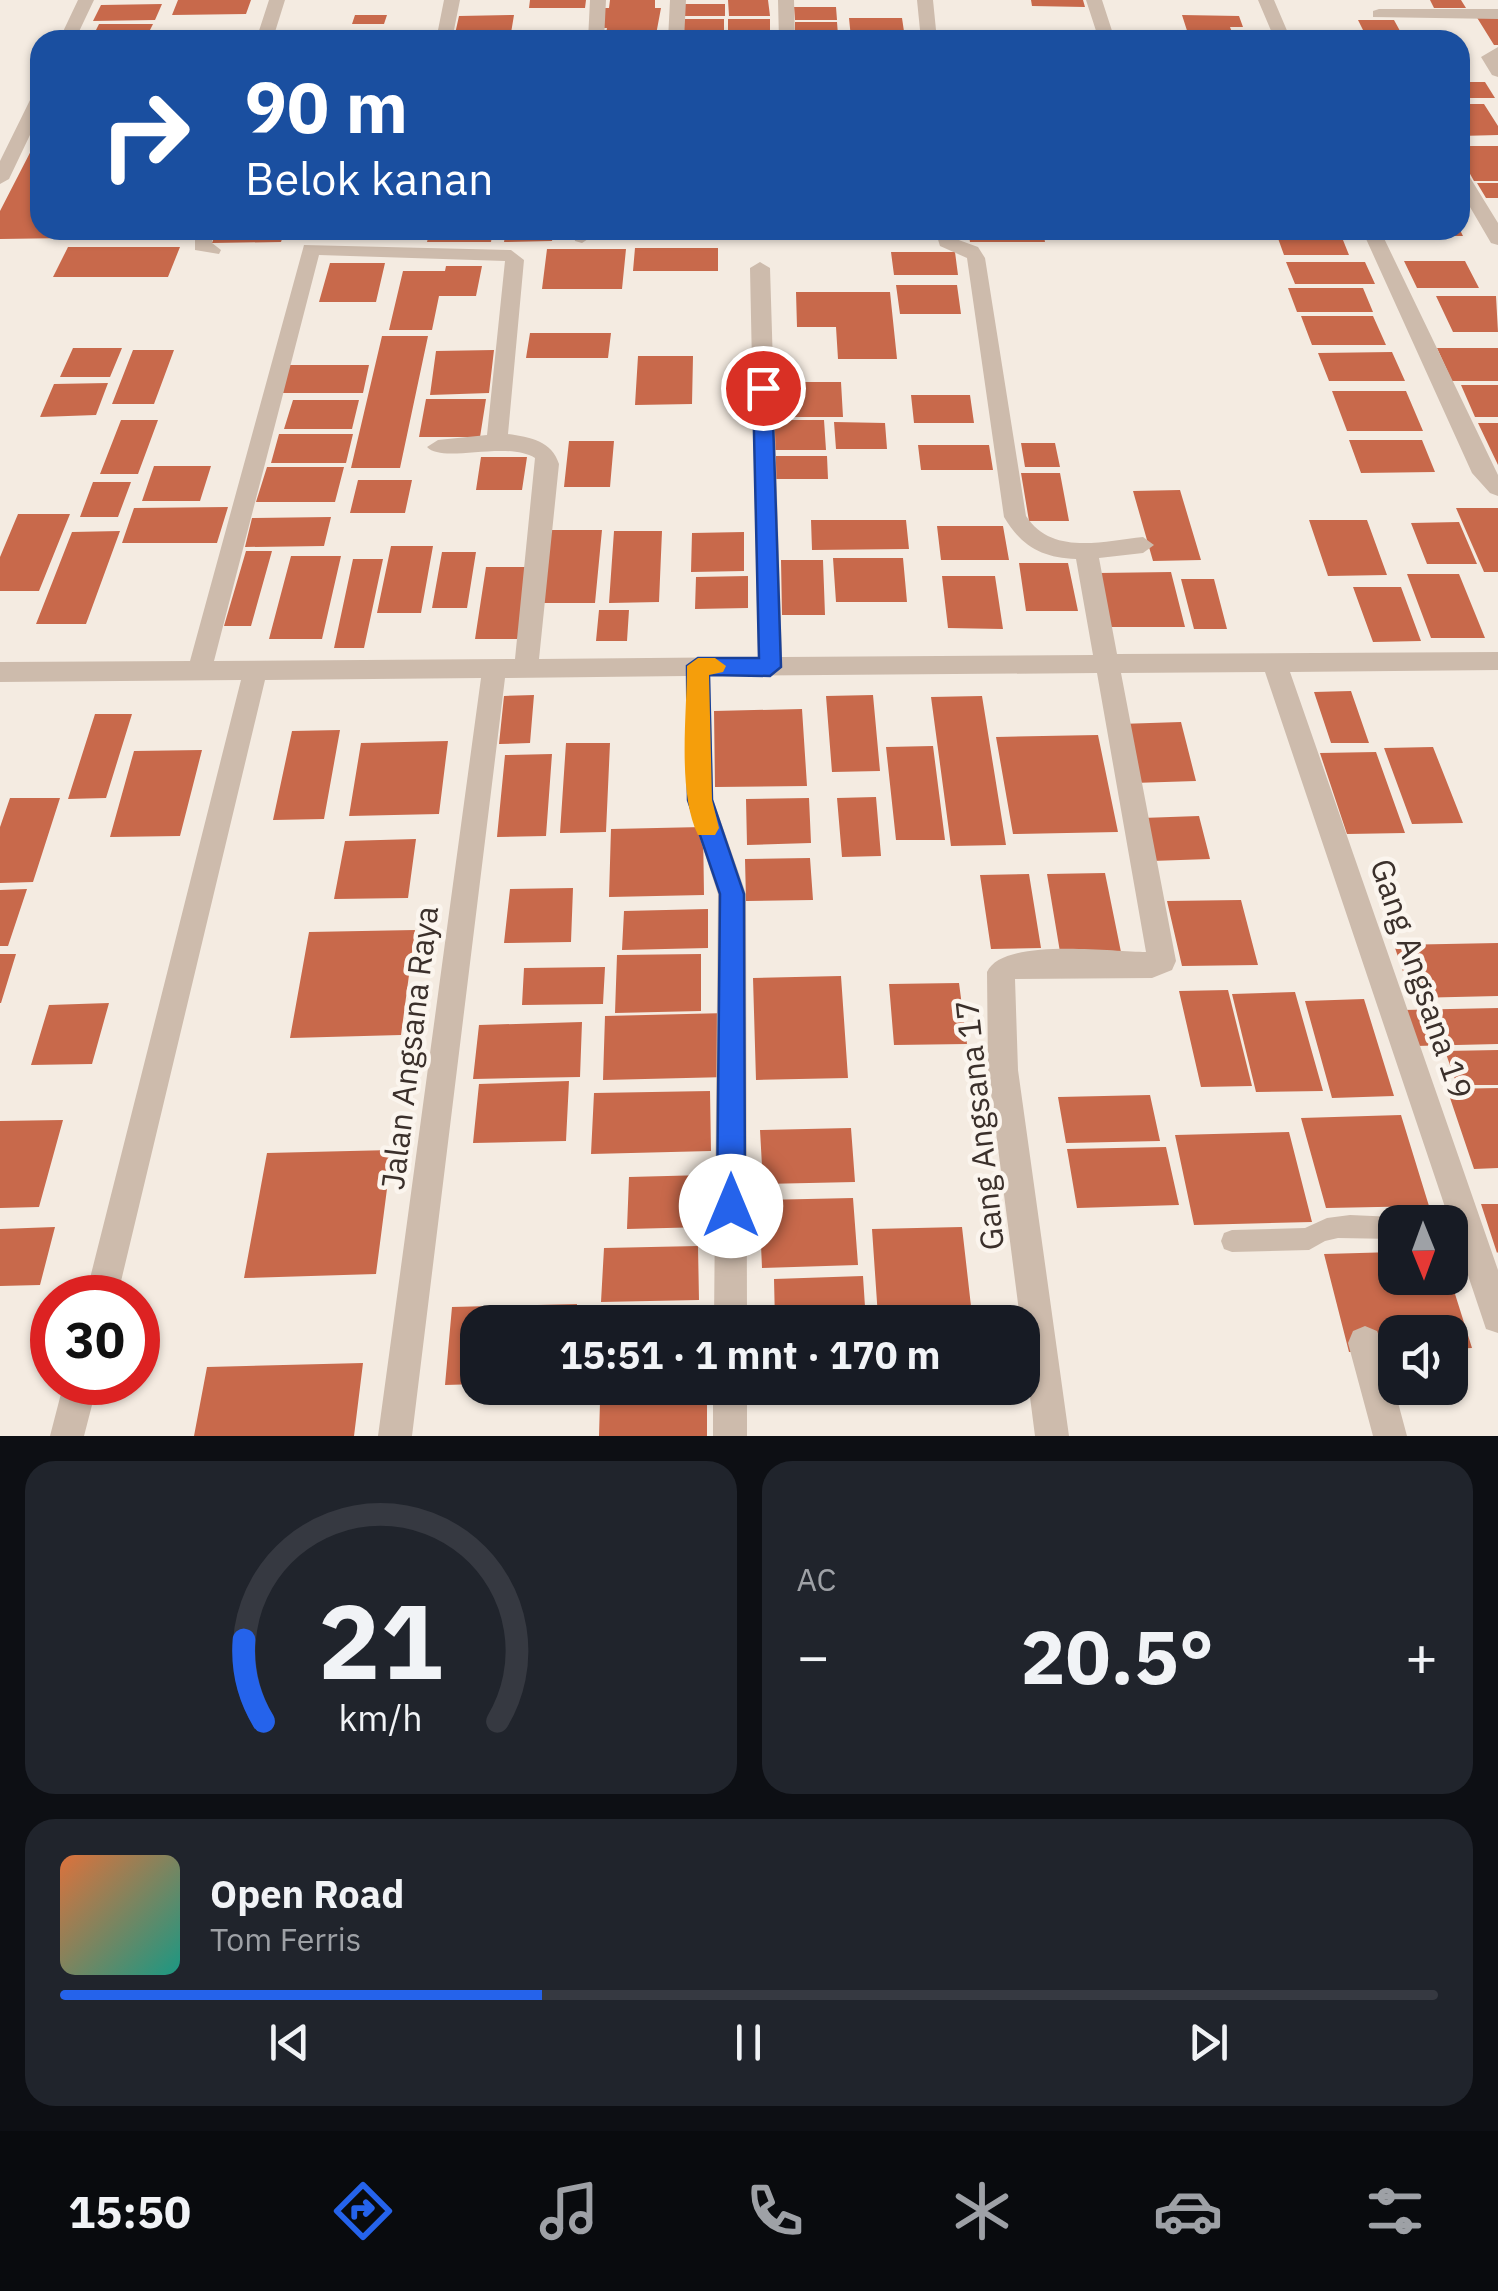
<!DOCTYPE html>
<html lang="id">
<head>
<meta charset="utf-8">
<style>
	body { margin:0; font-family:"IBM Plex Sans",sans-serif; background:#20242c; color:#f1f3f6; height:100vh; display:flex; flex-direction:column; font-size:38px; white-space:nowrap }
	* { box-sizing:border-box; margin:0 }
	p { font-size:32px; color:#9ea1a6 }
	.icon { flex:none; width:55px; height:55px; fill:none; stroke:currentColor; stroke-width:2; stroke-linecap:round; stroke-linejoin:round }
	.map { position:relative; height:1436px; overflow:hidden }
	.details { display:flex; flex-direction:column; gap:25px; padding:25px; background:#0d0f14; flex:1 }
	.details>* { flex:none }
	.top-card { position:absolute; left:30px; top:30px; width:1440px; height:210px; border-radius:30px; box-shadow:0 2px 8px #0004; background:#1a4fa0; color:#fff; overflow:hidden }
	.needle { width:65px; rotate:179deg }
	.controls { position:absolute; left:1378px; top:1205px; display:grid; gap:20px }
	.controls a { display:grid; place-items:center; width:90px; height:90px; border-radius:20px; background:#171b24; box-shadow:0 2px 8px #0004; font-size:50px }
	.speed { position:absolute; left:30px; top:1275px; display:flex; gap:20px; font-size:50px; font-weight:700; text-align:center }
	.speed>* { display:grid; place-content:center; width:130px; height:130px; border-radius:50%; background:#171b24; box-shadow:0 2px 8px #0004; line-height:1 }
	.speed .limit { border:15px solid #d22; background:#fff; color:#111 }
	.pin { position:absolute; display:grid; place-items:center; width:85px; height:85px; color:#fff; margin:-42px; border:5px solid #fff; border-radius:50%; box-shadow:0 2px 10px #0007 }
	.me { position:absolute; width:110px; margin:-55px; rotate:0deg; stroke-linejoin:round; filter:drop-shadow(0 0 8px #0008) }
	.turn { display:flex; align-items:center; gap:35px; height:210px; padding:0 50px; font-size:45px }
	.turn .icon { width:130px; height:130px; stroke-width:2.5 }
	.turn b { display:block; font-size:70px; line-height:85px }
	.big { font-size:75px; font-weight:700; line-height:1.1 }
	.details .card { flex:1; display:flex; flex-direction:column; justify-content:center; gap:15px; min-width:0; padding:0 35px; border-radius:30px; background:#20242c }
	.details .dial { align-items:center; gap:0 }
	.dial svg { height:260px; overflow:visible; fill:none; stroke:#363941; stroke-width:7; stroke-linecap:round; text-anchor:middle }
	.dial text { fill:#f1f3f6; stroke:none }
	.song { display:flex; align-items:center; gap:30px }
	.cover { width:120px; height:120px; border-radius:15px; background:linear-gradient(135deg,hsl(20 70% 55%),hsl(170 70% 35%)) }
	.played { height:10px; border-radius:5px; background:linear-gradient(90deg,#2563eb 35%,#363941 35%) }
	.keys { display:flex; justify-content:space-around; direction:ltr }
	.heat { display:flex; justify-content:space-between; align-items:center; font-size:55px; direction:ltr }
	.details .tiles { flex:1; display:grid; gap:25px; grid-template-columns:1fr 1fr }
	.card:last-child { grid-column:span 2 }
	.trip { position:absolute; left:460px; top:1305px; width:580px; height:100px; border-radius:30px; background:#171b24; box-shadow:0 2px 8px #0004; font-weight:700; line-height:100px; text-align:center }
	.dock { display:flex; height:160px; justify-content:space-around; align-items:center; background:#090b0e; color:#9ea1a6 }
	.dock .icon { width:70px; height:70px }
	.dock .active { color:#2563eb }
	.dock b { font-size:45px; color:#f1f3f6 }
	.map>svg:first-child { display:block }
</style>
</head>
<body>
<div class="map">
<svg width="1498" height="1436" viewBox="0 0 1498 1436">
	<rect width="100%" height="100%" fill="#f4ebe1"/>
	<path fill="#c8694b" d="M178 0H251L246 14 172 15Z
		M530 0H586L585 8H529Z
		M610 0H655V8H661L655 40H605L607 28H600L602 8H609Z
		M728 0H768L770 16H729Z
		M1031 0H1083L1085 7 1032 6Z
		M1430 0H1461L1466 8H1434Z
		M162 4 155 20 93 21 101 5Z
		M684 4H725V16H683Z
		M794 7H836L837 20H795Z
		M355 15H387L384 24H352Z
		M514 15 511 33 455 34 459 16Z
		M1182 15 1239 16 1243 27H1230L1233 35H1247L1248 40H1190Z
		M1476 16H1498V45H1494Z
		M849 18H902L905 38H851Z
		M682 19H724V32H682Z
		M728 19H770V32H728Z
		M1358 20H1394L1405 40H1368Z
		M795 22H837L838 35H795Z
		M99 24H153L145 40H91Z
		M530 31H581L580 40H528Z
		M727 34H769V40H727Z
		M1460 82H1485L1495 98H1460Z
		M1460 104H1484L1498 126V135L1460 136Z
		M35 143H40V230H72L68 238 0 239V211Z
		M1460 146H1498V181H1474L1460 156Z
		M1477 183H1498V198H1486Z
		M217 230H285L281 242 212 243Z
		M430 230H493L491 242H427Z
		M506 230H554L552 241 504 242Z
		M968 230H1043L1045 242H970Z
		M1275 230H1339L1349 255H1284Z
		M1384 230H1460L1463 236H1387Z
		M68 247H180L168 277H53Z
		M635 248H718V271H633Z
		M547 249H626L622 289H542Z
		M891 252H955L958 275H894Z
		M1404 261H1465L1479 288H1417Z
		M1286 262H1365L1375 284H1295Z
		M330 263H385L376 302H319Z
		M446 266H482L476 296H439L432 330H389L403 271H445Z
		M896 285H957L961 314H900Z
		M1288 288H1363L1373 312H1297Z
		M796 292H890L897 359H838L836 327H797Z
		M1436 296H1496L1498 332H1453Z
		M1301 316H1373L1386 345H1312Z
		M530 333H611L608 358H526Z
		M382 336H428L400 468H351Z
		M73 348H122L110 377H60Z
		M1437 348H1498V381H1452Z
		M133 350H174L154 404H112Z
		M494 350 489 393 430 395 436 351Z
		M1392 352 1405 381H1329L1318 353Z
		M638 356H693L692 404 635 405Z
		M289 365H369L363 393H281Z
		M778 382H841L843 417H779Z
		M108 383 96 415 40 417 54 384Z
		M1461 385H1498V417H1475Z
		M1332 391H1406L1423 431H1347Z
		M911 395H970L974 423H914Z
		M426 399H486L480 437H419Z
		M293 400H359L352 429H284Z
		M121 420H158L138 474H100Z
		M769 420H824L826 450H770Z
		M834 422 885 423 887 449H836Z
		M1478 423H1498V465Z
		M279 434H353L346 463H271Z
		M1349 440H1422L1435 472 1361 473Z
		M569 441H614L610 487H564Z
		M1021 443H1055L1060 467H1025Z
		M918 445H989L993 470H921Z
		M776 456H827L828 479H776Z
		M481 457H527L522 490H476Z
		M154 466H211L200 501H142Z
		M267 467H344L335 502H256Z
		M1021 473H1060L1069 521H1029Z
		M358 480H412L405 513H350Z
		M93 482H131L118 517H80Z
		M1180 490 1201 560 1153 561 1133 491Z
		M228 507 217 543H122L134 508Z
		M1456 508H1498V572H1484Z
		M18 514H70L39 591H0V557Z
		M331 517 324 546 245 547 252 518Z
		M811 520H906L909 549 812 550Z
		M1309 520H1367L1387 575 1328 576Z
		M1459 522 1477 564H1427L1411 523Z
		M937 526H1003L1009 560H941Z
		M549 530H602L595 603H540Z
		M120 531 86 624H36L72 532Z
		M614 531H662L659 602 609 603Z
		M744 532V571L691 572 692 533Z
		M391 546H433L421 613H377Z
		M246 551H272L251 626H224Z
		M442 552H476L467 608H432Z
		M291 556H341L322 639H269Z
		M833 558H903L907 602H836Z
		M353 559H383L364 648H334Z
		M781 560H823L825 615H782Z
		M1019 563H1068L1078 611H1026Z
		M486 567H531L522 639H475Z
		M1171 572 1185 627H1110L1099 573Z
		M1407 574H1459L1485 638H1431Z
		M748 576V608L695 609 696 577Z
		M942 576H995L1003 629 948 628Z
		M1181 579H1214L1227 629H1194Z
		M1353 587H1401L1421 641 1373 642Z
		M599 610H629L627 641H596Z
		M1351 691 1369 743H1331L1314 692Z
		M534 695 530 743 499 744 504 696Z
		M873 695 880 771 832 772 826 696Z
		M982 696 1006 845 951 846 931 697Z
		M802 709 807 786 715 787 714 711Z
		M95 714H132L106 798 68 799Z
		M1181 722 1196 781 1133 783 1120 724Z
		M340 730 324 819 273 820 292 731Z
		M1098 735 1118 832 1013 834 996 737Z
		M448 741 439 814 349 816 361 743Z
		M566 743H610L606 832 560 833Z
		M933 746 945 840H896L886 747Z
		M1433 747 1463 823 1412 824 1384 748Z
		M202 750 180 836 110 837 134 751Z
		M1376 752 1405 833 1347 834 1320 753Z
		M552 754 546 836 497 837 505 755Z
		M876 797 881 856 842 857 837 798Z
		M10 798H60L33 882 0 883V827Z
		M809 798 811 843 747 845 746 799Z
		M1199 816 1210 859 1151 861 1142 818Z
		M703 827 704 895 609 897 611 829Z
		M416 839 408 898 334 899 345 841Z
		M810 858 813 900 746 901 745 859Z
		M1105 873 1121 952H1060L1047 874Z
		M1029 874 1041 948 991 949 980 875Z
		M573 888 571 942 504 943 510 889Z
		M27 889 8 946H0V890Z
		M1241 900 1258 965 1182 966 1167 901Z
		M708 909V948L622 950 624 911Z
		M415 930 401 1035 290 1038 309 932Z
		M1498 943V996L1412 998 1394 945Z
		M0 954H16L1 1003H0Z
		M701 954V1011L615 1013 617 955Z
		M605 967 603 1004 522 1005 524 968Z
		M841 976 848 1078 756 1080 753 978Z
		M959 983 967 1044 894 1045 889 984Z
		M1228 990 1252 1086 1201 1087 1179 991Z
		M1295 992 1323 1091 1256 1092 1232 994Z
		M1364 999 1394 1096 1332 1098 1305 1001Z
		M109 1003 92 1064 31 1065 49 1005Z
		M1498 1008V1044L1415 1046 1403 1010Z
		M727 1013 728 1077 603 1080 605 1016Z
		M582 1022 580 1077 473 1079 479 1025Z
		M1498 1050V1085H1457L1445 1051Z
		M569 1081 566 1141 473 1143 479 1084Z
		M1498 1088V1168L1474 1169 1447 1089Z
		M710 1091 711 1151 591 1154 594 1093Z
		M1150 1095 1160 1141 1066 1143 1058 1097Z
		M1401 1115 1429 1206 1326 1208 1301 1118Z
		M63 1120 39 1207 0 1208V1121Z
		M851 1128 855 1182 763 1184 760 1130Z
		M1289 1132 1312 1222 1194 1225 1175 1135Z
		M1166 1147 1179 1205 1077 1208 1067 1149Z
		M392 1150 376 1274 244 1278 267 1153Z
		M706 1175V1227L627 1229 629 1177Z
		M853 1198 858 1265 762 1268 759 1200Z
		M1481 1204H1498V1252L1497 1253Z
		M55 1227 40 1285 0 1286V1229Z
		M962 1227 972 1315 878 1317 872 1229Z
		M698 1246 699 1300 601 1302 604 1248Z
		M1395 1252V1278H1450L1472 1348 1450 1349V1332H1395V1350L1349 1352 1324 1254Z
		M863 1276 866 1322H775L774 1279Z
		M577 1304 576 1322H478V1384L445 1385 452 1307Z
		M363 1363 354 1436H194L207 1367Z
		M707 1399V1436H599L600 1402Z"/>
	<g fill="none" stroke-linecap="round" stroke-linejoin="round">
		<path fill="#cdbbac" fill-rule="evenodd" d="M1350 1215 1395 1217 1404 1222H1395V1239L1338 1238 1325 1241 1309 1250 1232 1252 1224 1249 1221 1241 1224 1233 1232 1230 1305 1228 1327 1218Z"/>
		<path fill="#cdbbac" fill-rule="evenodd" d="M78 0H94L75 40H59Z
			M269 0H285L275 32 438 30 444 0H460L452 40H256Z
			M590 0H606L604 40H588Z
			M670 0H686L684 40H668Z
			M778 0H794L795 40H779Z
			M917 0H933L937 40H921Z
			M1086 0H1102L1115 40H1099Z
			M1258 0H1274L1291 40H1275Z
			M1379 9H1498V19L1373 17V11Z
			M1498 47V77L1492 75 1481 57Z
			M40 91V114L9 179 0 184V161L32 96Z
			M1460 170 1466 171 1498 223V245L1491 243 1460 190Z
			M195 230H213L212 243 221 250 219 254 195 250Z
			M573 230H591V237L582 243 575 241Z
			M935 230H953L956 239 978 247 985 258 1026 516C1052 556 1103 541 1143 537L1154 545 1143 553 1099 558 1117 654 1498 652V670L1290 672 1498 1270V1333L1486 1329 1482 1317 1265 672 1121 673 1176 961 1172 970 1152 978 1015 979 1018 1070 1069 1436H1035L988 1070 987 972C1003 937 1111 952 1146 952L1097 673 710 676 713 799 746 894 747 1322H714L718 894 687 799 686 676 505 678 412 1436H378L481 678 265 680 117 1298H85L241 680 0 682V662L190 661 304 245 511 250 524 260 508 434C530 437 552 441 559 464L539 659 758 657 750 268 760 262 770 268 782 657 1093 655 1076 559C1042 558 1021 546 1004 517L967 258 940 246ZM319 255 505 261 487 435 438 440 427 447C443 464 505 440 535 458L515 659 214 661Z
			M1362 230H1380L1498 475V496L1490 493 1472 473Z
			M1365 1326 1377 1331 1382 1343 1407 1436H1373L1348 1343 1353 1331Z
			M64 1382H98L84 1436H50Z
			M713 1388H747V1436H713Z"/>
	</g>
	<path fill="#2563eb" stroke="#184099" stroke-width="2.5" d="M763 382 772 388 781 667 770 676 709 675 712 800 744 894 745 1206 741 1216 731 1220 721 1216 717 1206 720 894 688 800 687 666 698 658H759L753 388Z"/>
	<path fill="#f59e0b" d="M698 658H715L726 666 723 672 709 675 712 800 719 828 715 835H698C677 792 687 714 687 666Z"/>
	<g text-anchor="middle" stroke-width="9" stroke-linejoin="round" paint-order="stroke">
		<g font-size="32" fill="#3b302b" stroke="#fbf5ee">
			<text transform="translate(1421 979) rotate(71)" y="11">Gang Angsana 19</text>
			<text transform="translate(410 1048) rotate(-83)" y="11">Jalan Angsana Raya</text>
			<text transform="translate(980 1125) rotate(-96)" y="11">Gang Angsana 17</text>
		</g>
	</g>
</svg>
<div class="controls">
<a><svg class="needle" viewBox="-14 -14 28 28"><path d="M0-13l5 13h-10z" fill="#e53935"/><path d="M0 13l5-13h-10z" fill="#9ea1a6"/></svg></a>
<a><svg class="icon" aria-label="sound" viewBox="0 0 24 24"><path d="M4 9h4l5-4v14l-5-4H4zM17 9q2 3 0 6"/></svg></a>
</div>
<div class="speed"><div class="limit">30</div></div>
<div class="pin" style="left:763px;top:388px;background:#d93025"><svg class="icon" aria-label="arrive" viewBox="0 0 24 24"><path d="M6 21V4h12l-3 4 3 4H6"/></svg></div>
<svg class="me" style="left:731px;top:1206px" viewBox="-20 -20 40 40"><circle r="19" fill="#fff"/><path d="M0-13L10 11 0 6-10 11z" fill="#2563eb"/></svg>
<div class="trip">15:51 · 1 mnt · 170 m</div>
<div class="top-card">
<div class="turn"><svg class="icon" aria-label="right" viewBox="0 0 24 24"><path d="M7 20v-9h11M14 6l5 5-5 5"/></svg><div><b>90 m</b>Belok kanan</div></div>
</div>
</div>
<section class="details">
<div class="tiles">
<div class="card dial"><svg viewBox="0 0 100 80">
<path d="M14 69A42 42 0 1 1 86 69"/>
<path d="M14 69A42 42 0 0 1 8 44" stroke="#2563eb"/>
<text x="50" y="56" font-size="32" font-weight="700">21</text>
<text x="50" y="72" font-size="11">km/h</text>
</svg></div>
<div class="card"><p>AC</p>
<div class="heat"><a>−</a><b class="big">20.5°</b><a>+</a></div>
</div>
<div class="card">
<div class="song"><i class="cover"></i><div><b>Open Road</b><p>Tom Ferris</p></div></div>
<div class="played"></div>
<div class="keys"><svg class="icon" aria-label="previous" viewBox="0 0 24 24"><path d="M18 5L8 12l10 7zM5 5v14"/></svg><svg class="icon" aria-label="pause" viewBox="0 0 24 24"><path d="M8 5v14M16 5v14"/></svg><svg class="icon" aria-label="next" viewBox="0 0 24 24"><path d="M6 5l10 7-10 7zM19 5v14"/></svg></div>
</div>
</div>
</section>
<nav class="dock">
<b>15:50</b>
<svg class="icon active" aria-label="directions" viewBox="0 0 24 24"><path d="M12 3l9 9-9 9-9-9zM9 14v-3h6M13 9l2 2-2 2"/></svg>
<svg class="icon" aria-label="music" viewBox="0 0 24 24"><path d="M9 18V5l10-2v13"/><circle cx="6" cy="18" r="3"/><circle cx="16" cy="16" r="3"/></svg>
<svg class="icon" aria-label="phone" viewBox="0 0 24 24"><path d="M5 4h4l2 5-3 2q2 4 5 5l2-3 5 2v4C11 20 4 13 5 4z"/></svg>
<svg class="icon" aria-label="climate" viewBox="0 0 24 24"><path d="M12 3v18M4 7l16 10M4 17L20 7"/></svg>
<svg class="icon" aria-label="car" viewBox="0 0 24 24"><path d="M5 17H2v-5l4-1 3-4h7l3 4 3 1v5h-3M9 17h6M6 11h13"/><circle cx="7" cy="17" r="2"/><circle cx="17" cy="17" r="2"/></svg>
<svg class="icon" aria-label="filters" viewBox="0 0 24 24"><path d="M4 7h16M4 17h16"/><circle cx="9" cy="7" r="2"/><circle cx="15" cy="17" r="2"/></svg>
</nav>
</body>
</html>
